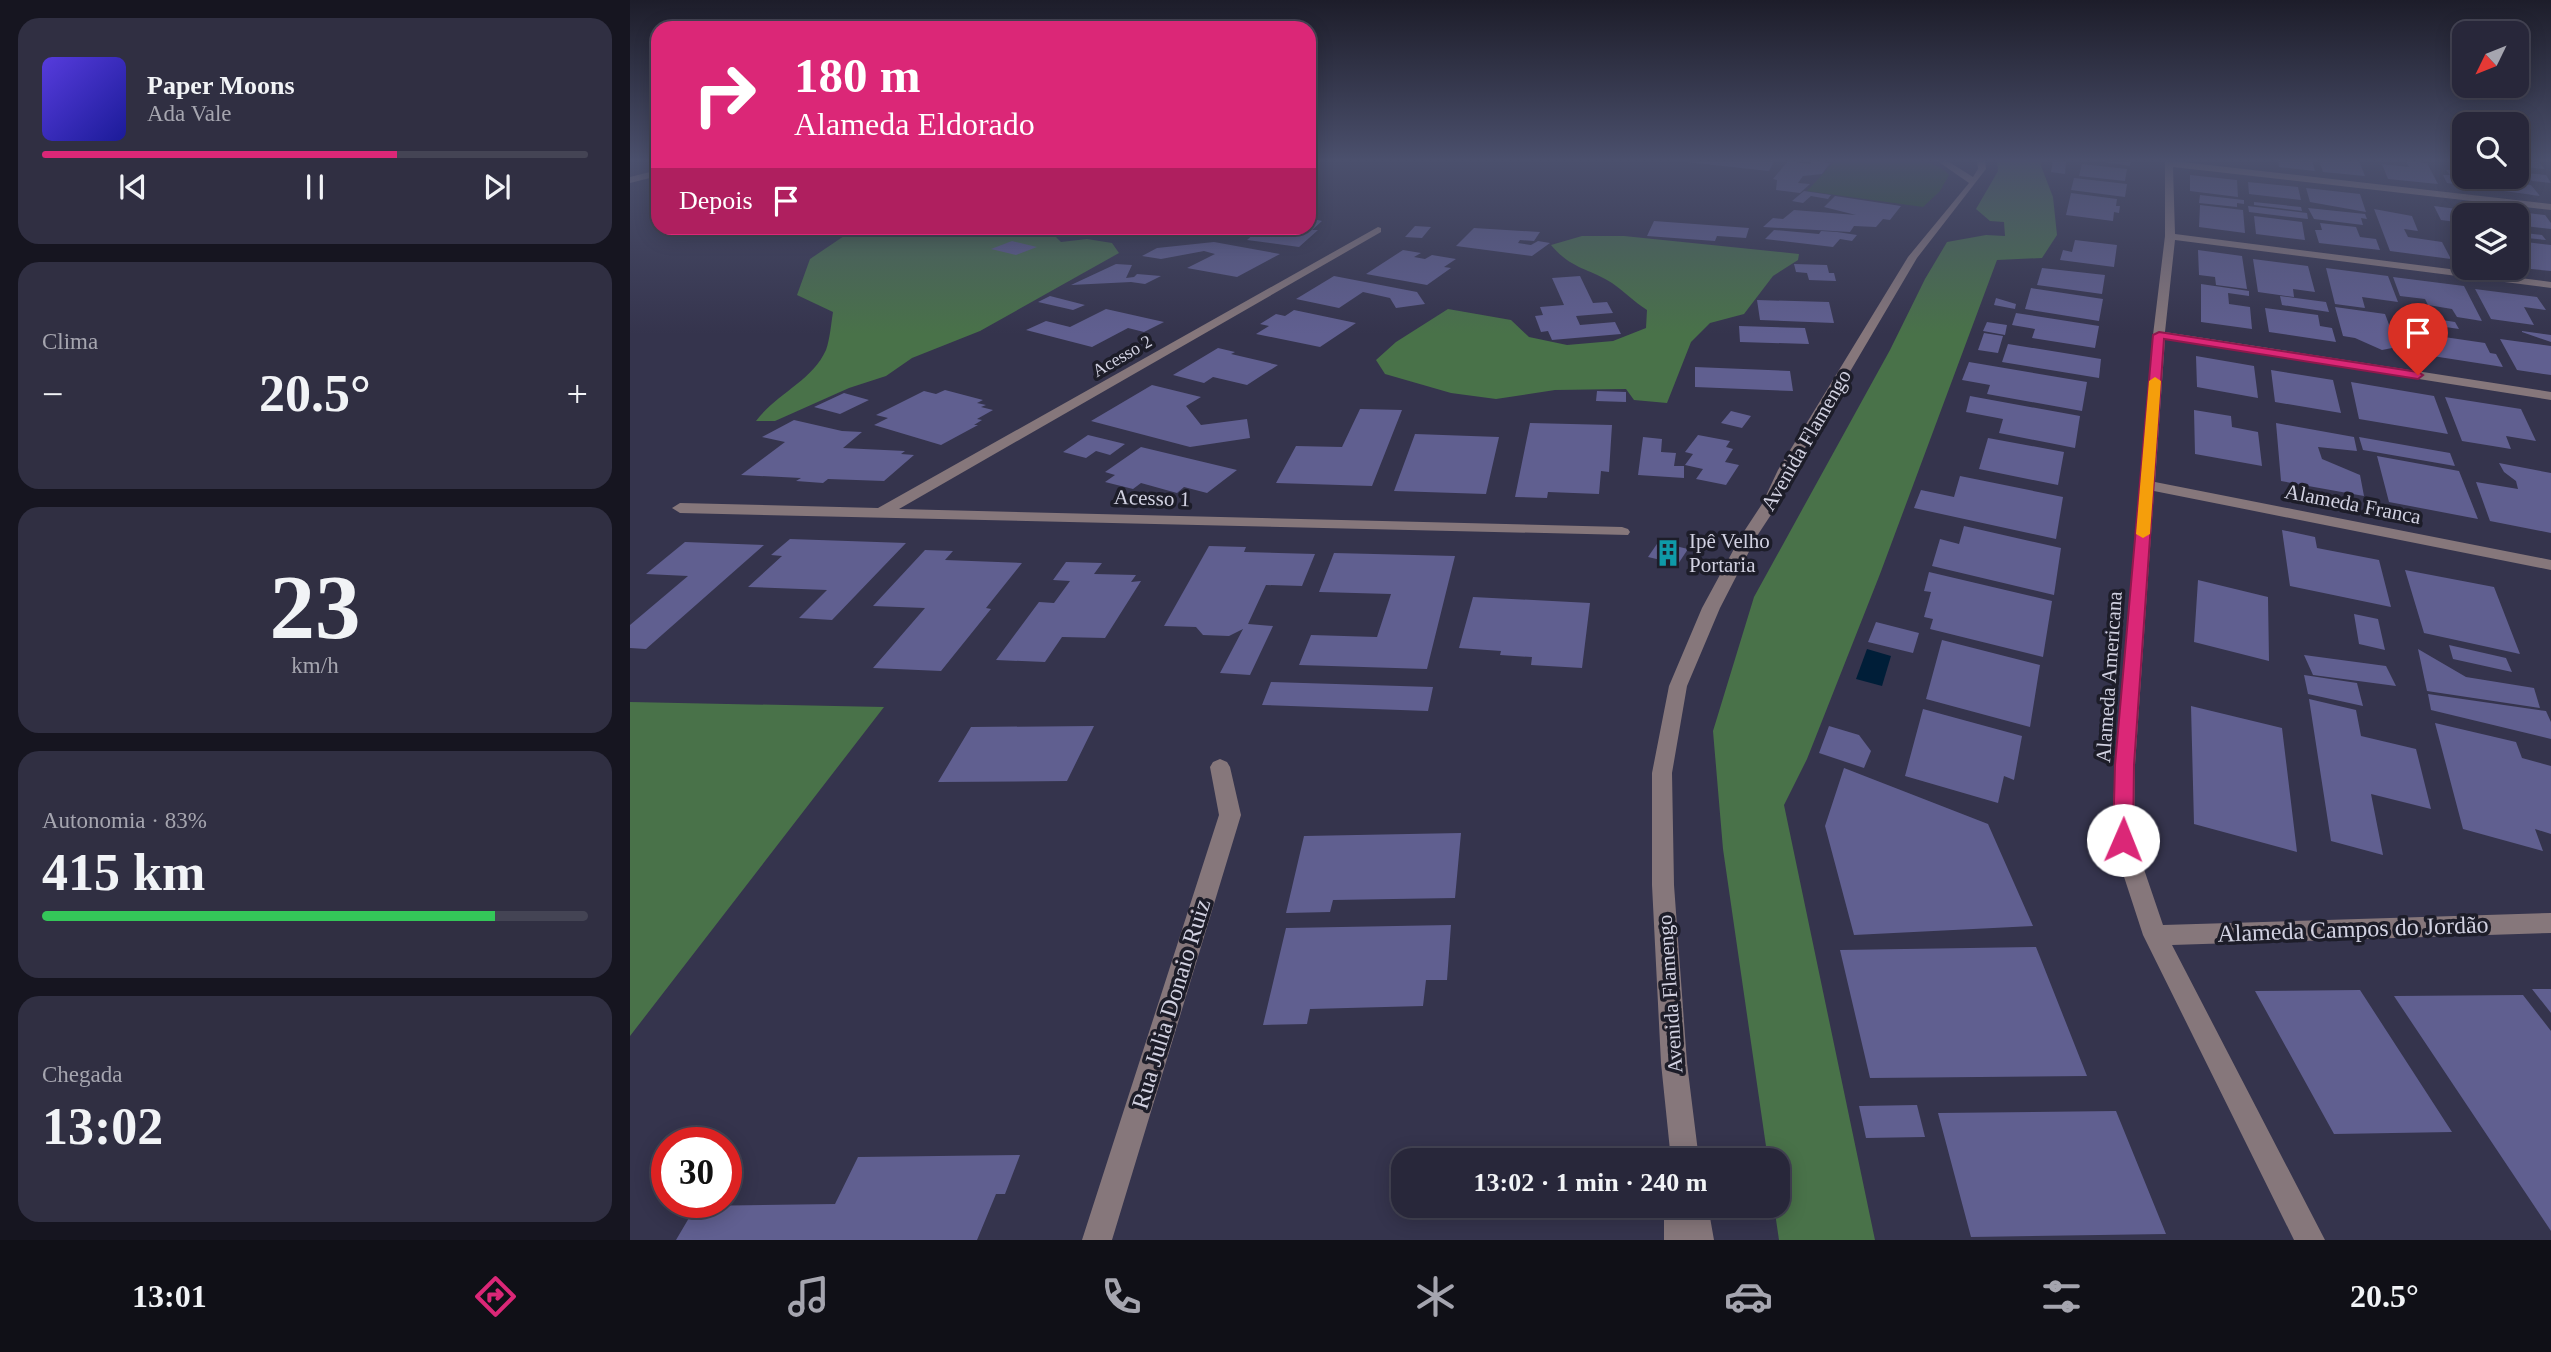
<!DOCTYPE html>
<html lang="pt">
<head>
<meta charset="utf-8">
<style>
	body { margin:0; font-family:Georgia,serif; background:#302f42; color:#f1f3f6; height:100vh; display:flex; flex-direction:column; font-size:26px; white-space:nowrap }
	* { box-sizing:border-box; margin:0 }
	p { font-size:23px; color:#a5a5af }
	.icon { flex:none; width:38px; height:38px; fill:none; stroke:currentColor; stroke-width:2; stroke-linecap:round; stroke-linejoin:round }
	.map { position:relative; flex:1; overflow:hidden }
	.sheet { display:flex; flex-direction:column; gap:18px; padding:18px; background:#161520; width:630px }
	.sheet>* { flex:none }
	.guide { position:absolute; left:21px; top:21px; width:665px; height:214px; border-radius:21px; box-shadow:0 4px 18px #0003,0 0 0 2px #444454; background:#db2777; color:#fff; overflow:hidden }
	.needle { width:46px; rotate:227deg }
	.tools { position:absolute; left:1822px; top:21px; display:grid; gap:14px }
	.tools a { display:grid; place-items:center; width:77px; height:77px; border-radius:14px; background:#28273a; box-shadow:0 4px 18px #0003,0 0 0 2px #444454; font-size:35px }
	.speed { position:absolute; left:21px; top:1127px; display:flex; gap:14px; font-size:35px; font-weight:700; text-align:center }
	.speed>* { display:grid; place-content:center; width:91px; height:91px; border-radius:50%; background:#28273a; box-shadow:0 4px 18px #0003,0 0 0 2px #444454; line-height:1 }
	.speed .limit { border:10px solid #d22; background:#fff; color:#111 }
	.pin { position:absolute; display:grid; place-items:center; width:60px; height:60px; color:#fff; margin:-72px -30px; border-radius:50% 50% 50% 0; rotate:-45deg; box-shadow:0 0 7px #0007 }
	.pin .icon { rotate:45deg }
	.me { position:absolute; width:77px; margin:-38px; rotate:1deg; stroke-linejoin:round; filter:drop-shadow(0 0 5px #0008) }
	.turn { display:flex; align-items:center; gap:24px; height:147px; padding:0 28px; font-size:32px }
	.turn .icon { width:91px; height:91px; stroke-width:2.5 }
	.turn b { display:block; font-size:49px; line-height:60px }
	.then { display:flex; align-items:center; height:66px; padding:0 28px; background:#0003; gap:14px; font-size:26px }
	.big { font-size:52px; font-weight:700; line-height:1.1 }
	.sheet .card { flex:1; display:flex; flex-direction:column; justify-content:center; gap:10px; min-width:0; padding:0 24px; border-radius:21px; background:#302f42 }
	.sheet .dial { align-items:center; gap:0 }
	.dial b { font-size:91px; line-height:1 }
	.song { display:flex; align-items:center; gap:21px }
	.cover { width:84px; height:84px; border-radius:10px; background:linear-gradient(135deg,hsl(250 70% 55%),hsl(240 70% 35%)) }
	.played { height:7px; border-radius:4px; background:linear-gradient(90deg,#db2777 65%,#444454 65%) }
	.keys { display:flex; justify-content:space-around; direction:ltr }
	.heat { display:flex; justify-content:space-between; align-items:center; font-size:38px; direction:ltr }
	.charge { height:10px; border-radius:5px; background:linear-gradient(90deg,#34c759 83%,#444454 0) }
	.trip { position:absolute; left:761px; top:1148px; width:399px; height:70px; border-radius:21px; background:#28273a; box-shadow:0 4px 18px #0003,0 0 0 2px #444454; font-weight:700; line-height:70px; text-align:center }
	.menu { display:flex; height:112px; justify-content:space-around; align-items:center; background:#101017; color:#a5a5af }
	.menu .icon { width:49px; height:49px }
	.menu .active { color:#db2777 }
	.menu b { font-size:32px; color:#f1f3f6 }
	main { display:flex; flex:1; min-height:0 }
	.map>svg:first-child { display:block }
</style>
</head>
<body>
<main>
<section class="sheet">
<div class="card">
<div class="song"><i class="cover"></i><div><b>Paper Moons</b><p>Ada Vale</p></div></div>
<div class="played"></div>
<div class="keys"><svg class="icon" aria-label="previous" viewBox="0 0 24 24"><path d="M18 5L8 12l10 7zM5 5v14"/></svg><svg class="icon" aria-label="pause" viewBox="0 0 24 24"><path d="M8 5v14M16 5v14"/></svg><svg class="icon" aria-label="next" viewBox="0 0 24 24"><path d="M6 5l10 7-10 7zM19 5v14"/></svg></div>
</div>
<div class="card"><p>Clima</p>
<div class="heat"><a>−</a><b class="big">20.5°</b><a>+</a></div>
</div>
<div class="card dial"><b>23</b><p>km/h</p></div>
<div class="card"><p>Autonomia · 83%</p><b class="big">415 km</b><div class="charge"></div></div>
<div class="card"><p>Chegada</p><b class="big">13:02</b></div>
</section>
<div class="map">
<svg width="1921" height="1240" viewBox="0 0 1921 1240">
	<rect width="100%" height="100%" fill="#35344d"/>
	<path fill="#2d532e" d="M1206 160C1236 160 1299 151 1319 175L1310 191 1293 207 1177 191Z"/>
	<path fill="#497249" d="M1367 160H1412L1411 166 1423 197 1427 235 1412 258 1367 260 1250 574 1177 759 1154 805 1245 1240H1149L1144 1206H1148V1160H1138L1093 849 1083 731 1124 597 1260 350 1295 279 1317 242 1356 235 1375 236 1374 222 1360 221 1346 209 1368 171Z
		M220 228H426L425 236 431 242 457 239 482 243 489 253 350 331 282 358 256 376 219 388 145 421H126C146 394 182 381 196 350 200 339 201 324 203 312L167 295 180 259 214 236Z
		M952 236H994L1169 254 1168 260 1143 276 1114 314 1080 323 1061 342 1037 403 1004 400 996 389 925 390 866 399 821 393 755 374 746 360 766 342 818 309 881 320 899 337 937 345 983 341 1016 328 1017 310C1004 302 994 291 982 283 959 268 942 270 921 245Z
		M0 702 254 707 0 1036Z"/>
	<path fill="#001e38" d="M1237 649 1261 656 1252 686 1226 679Z"/>
	<path fill="#605f90" d="M1038 160 1088 161 1145 160 1139 171Z
		M1423 160 1436 161 1435 174 1421 172Z
		M1460 160H1501L1500 166Z
		M1648 160H1682L1685 171 1649 167Z
		M1689 160 1729 161 1735 176 1693 172Z
		M1886 160H1907L1915 169 1886 166Z
		M1158 161 1180 164 1182 161 1200 163 1192 174 1173 176 1168 183 1180 184 1170 193 1146 190 1147 180 1143 179Z
		M1776 161 1797 163 1808 184 1758 179 1752 164 1779 167Z
		M1452 164 1497 169 1495 181 1449 176Z
		M1822 168 1834 169V177H1865L1868 181 1901 185 1910 196 1817 183 1813 175H1820L1816 170H1823Z
		M1895 173 1916 175 1921 183 1902 181Z
		M1560 175 1607 180 1608 197 1560 191Z
		M1444 178 1497 184 1495 197 1441 190Z
		M1618 182 1668 187 1671 200 1619 194Z
		M1676 188 1730 194 1736 212 1680 202Z
		M1174 191 1201 195 1198 199 1181 196 1173 203 1162 201Z
		M1441 193 1487 199 1486 206H1490L1489 213 1484 212 1483 221 1436 215Z
		M1570 195 1614 200V204L1607 203V207L1569 203Z
		M1205 196 1271 206 1260 220 1253 219 1246 227 1224 226 1220 232 1133 227 1143 218 1153 219 1164 210 1226 215 1194 207Z
		M1624 202 1671 207 1672 211 1624 205Z
		M1570 205 1613 210 1615 233 1569 227Z
		M1825 205 1855 208 1859 215H1834V223L1811 220 1804 206 1827 209Z
		M1618 206 1677 213 1678 219 1619 212Z
		M1678 208 1735 214 1737 219 1731 218 1733 225 1684 219Z
		M1744 209 1782 216 1788 231 1774 229 1778 237 1812 242 1821 259 1760 251Z
		M1873 210 1915 215 1921 223V229L1886 225V215H1877Z
		M1624 216 1672 222 1675 240 1626 234Z
		M679 218 692 221 682 230H688L669 247 617 240 627 231H613L617 228H679Z
		M1024 221 1119 228 1116 238 1087 236 1085 241 1017 236Z
		M1690 223 1726 227 1730 237 1746 239 1750 250 1689 243 1685 230H1692Z
		M785 226 801 227 792 238 775 237Z
		M844 228 910 232 904 241 890 240 888 243 901 245 908 241 920 243 902 256 826 246Z
		M1144 230 1189 234 1191 231 1207 232 1227 235 1222 241 1210 239 1203 247 1135 239Z
		M1886 232 1912 235 1916 240 1886 237Z
		M1822 238 1834 240V262Z
		M1445 240 1487 245 1484 267 1430 260 1433 250 1442 252Z
		M382 241 407 247 386 255 361 249Z
		M1888 241 1921 245V271L1901 269 1888 249H1893Z
		M584 242 650 254 607 277 557 268 585 254 574 251 531 259 512 256 527 248Z
		M773 250 791 253 784 257 795 259 802 255 826 259 814 267 821 268 797 285 736 274Z
		M1568 250 1612 256 1617 289 1586 285 1585 277 1569 275Z
		M1623 259 1678 266 1685 292 1663 289 1664 297 1628 292Z
		M486 264 502 265 496 278 504 277 507 274 531 276 515 284 501 282 441 285Z
		M1164 264 1197 265 1199 273H1204L1206 281 1179 280 1177 273 1166 272Z
		M1412 268 1475 275 1472 294 1407 285Z
		M1696 268 1758 276 1768 302 1732 297 1735 308 1705 304Z
		M704 276 787 292 795 304 766 308 760 298 733 292 709 308 666 299Z
		M950 276 963 303 977 302 983 313 946 316 950 325 985 322 991 334 922 340 918 331 911 332 905 316 913 315 910 307 934 305 922 278Z
		M1763 277 1834 286 1852 321 1827 317 1822 309 1798 305 1795 299 1770 296Z
		M1571 284 1619 291V296L1598 293 1599 304 1620 307 1622 329 1571 322Z
		M1401 288 1473 299 1469 321 1395 309Z
		M1845 289 1907 297 1916 310 1894 307 1904 325 1861 319Z
		M420 296 455 305 443 310 408 302Z
		M1650 296 1696 302 1699 312 1652 305Z
		M1366 298 1386 304 1385 309 1364 305Z
		M1127 300 1199 302 1204 323 1130 320Z
		M1705 307 1755 314 1763 335 1780 342 1784 351 1762 348 1752 350 1725 338 1713 336Z
		M1635 308 1688 315 1690 326 1702 328 1706 342 1639 332Z
		M476 309 534 322 514 332 498 328 462 347 396 330 416 321 440 327Z
		M664 310 726 323 690 347 626 334 639 326 630 324 646 314 655 316Z
		M1386 313 1469 326 1465 348 1402 338 1405 329 1382 325Z
		M1779 315 1825 322 1829 329 1782 322Z
		M1357 322 1377 325 1375 335 1353 331Z
		M1109 326 1175 328 1179 344 1110 342Z
		M1892 331 1921 335V342L1892 332Z
		M1354 333 1373 336 1368 353 1348 350Z
		M1787 333 1855 343 1860 353 1866 354 1873 367 1796 355Z
		M1870 339 1921 346V375L1887 370Z
		M1378 344 1471 359 1469 378 1372 362Z
		M588 348 605 352 601 354 648 365 617 385 583 377 574 383 543 375Z
		M1566 356 1624 366 1628 398 1567 387Z
		M1339 362 1457 382 1452 411 1357 394 1360 385 1332 380Z
		M1065 367 1160 371 1163 391 1065 387Z
		M1641 370 1703 380 1711 413 1645 402Z
		M1721 382 1804 396 1818 434 1729 419Z
		M522 385 571 397 556 406 571 425 617 419 620 438 560 447 461 421Z
		M315 390 353 400 347 403 356 405 351 407 363 410 347 419 352 420 344 425H348L311 445 244 425 258 418 246 415 294 391 306 394Z
		M967 391 996 392V402L966 401Z
		M214 393 239 400 210 414 184 407Z
		M1340 396 1450 416 1445 448 1369 433 1373 419 1336 412Z
		M1815 397 1891 409 1906 441 1876 436 1881 449 1832 441Z
		M730 409 772 410 742 486 646 483 666 446 712 447Z
		M1564 410 1601 416 1602 427 1628 432 1632 466 1565 454Z
		M1101 411 1121 416 1112 428 1091 423Z
		M164 420 212 431 232 432 213 448 275 451 271 454 284 455 254 481 198 479 193 483 166 481 171 478 111 475 155 442 132 437Z
		M900 423 982 425 979 472 971 471 969 494 918 492 917 498 885 497Z
		M1646 423 1724 437 1727 451 1688 447 1692 459 1730 475 1734 496 1651 481Z
		M785 434 869 437 856 494 764 491Z
		M458 435 495 444 480 455 466 451 456 458 433 452Z
		M1068 435 1100 441 1096 447 1103 449 1095 462 1109 465 1096 485 1066 479 1073 469 1055 465 1063 454 1055 452Z
		M1013 437 1032 439 1031 452 1046 453 1044 466H1054V478L1008 475Z
		M1729 437 1820 453 1825 466 1733 450Z
		M1358 438 1434 452 1428 485 1349 469Z
		M511 447 607 470 577 493 554 487 547 493 511 483 503 489 475 482 485 475 475 472Z
		M1747 456 1829 471 1848 519 1759 502Z
		M1869 463 1921 473V533L1860 521 1846 482 1888 489 1886 481 1874 472Z
		M1330 476 1433 497 1426 539 1284 508 1291 490 1324 497Z
		M1334 526 1431 548 1424 595 1302 566 1310 539 1329 544Z
		M1652 530 1685 537 1687 548 1749 560 1761 607 1660 586Z
		M160 539 276 543 202 620 169 618 197 590 118 587 152 556 141 555Z
		M1029 541 1037 544 1058 549 1048 564 1018 557Z
		M55 542 134 545 16 649 0 648V625L58 576 16 574Z
		M579 546 616 547 614 552 685 554 672 586 636 585 618 624 643 626 620 675 590 673 613 629 599 636 573 635 566 627 534 626Z
		M295 550 323 551 315 560 392 563 356 608 361 609 311 671 243 668 295 608 243 606Z
		M704 553 825 556 797 669 669 665 681 635 747 637 761 594 689 592Z
		M436 562 472 563 464 574 506 575 501 582 511 581 475 638 432 637 415 662 366 660 409 602 424 603 440 581 423 580Z
		M1775 570 1864 587 1890 654 1794 633Z
		M1299 572 1422 601 1413 657 1300 629 1303 619 1294 617 1301 592 1294 591Z
		M1568 580 1638 597 1639 661 1564 642Z
		M843 597 960 603 952 668 901 665 902 657 870 655 871 651 829 648Z
		M1724 614 1748 619 1755 650 1729 644Z
		M1246 622 1289 633 1283 653 1238 642Z
		M1312 640 1410 665 1400 727 1296 699Z
		M1819 645 1876 658 1882 672 1823 659Z
		M1788 649 1836 677 1904 688 1910 708 1797 691Z
		M1674 655 1756 666 1766 686 1683 675Z
		M1674 675 1727 683 1733 706 1678 694Z
		M641 682 803 687 798 711 632 705Z
		M1798 694 1916 711 1921 722V739L1801 710Z
		M1679 699 1726 710 1731 736 1786 749 1801 809 1741 794 1753 855 1701 841Z
		M1561 706 1652 728 1667 852 1564 824Z
		M1293 709 1392 736 1384 780 1374 776 1368 803 1275 776Z
		M1805 723 1886 742 1892 758 1921 766V834L1905 829 1913 851 1833 829Z
		M464 726 437 781 308 782 341 727Z
		M1199 726 1229 735 1241 751 1234 768 1189 753Z
		M1214 768 1358 824 1403 926 1224 935 1195 826Z
		M831 833 825 898 703 900 700 912 656 913 674 836Z
		M821 925 817 980H796L793 1006 680 1009 677 1024 633 1025 656 928Z
		M1406 947 1457 1076 1240 1078 1210 950Z
		M1902 989H1921V1013Z
		M1730 990 1822 1132 1704 1134 1625 991Z
		M1893 995 1921 1031V1231L1764 996Z
		M1287 1105 1295 1137 1236 1138 1229 1106Z
		M1486 1111 1536 1234 1341 1237 1308 1113Z
		M390 1155 375 1194H366L347 1240H46L66 1206 205 1204 228 1157Z"/>
	<g fill="none" stroke-linecap="round" stroke-linejoin="round">
		<path fill="#86777b" fill-rule="evenodd" d="M1306 160H1316L1343 177 1348 169 1347 160H1355L1356 169 1287 258 1162 470 1148 504 1127 536 1090 608 1057 686 1042 773 1044 885 1057 1063 1069 1160H1041L1031 1063 1022 885V773L1039 686 1072 608 1111 536 1132 504 1148 470 1278 257 1339 183Z
			M1535 160 1921 204V210L1543 167 1545 234 1921 282V288L1545 240 1535 332 1921 392V400L1535 339 1525 482 1921 560V570L1524 491 1505 765 1504 840 1533 925 1921 913V933L1542 945 1695 1240H1664L1513 935 1482 840 1485 765 1523 335 1535 236Z
			M28 170V176L0 183V177Z
			M748 227 751 228V232L269 509 992 527 998 529 1000 532 998 535 50 513 42 508 50 503 248 508Z
			M590 759 597 762 600 767 611 815 482 1240H452L589 815 580 767 583 762Z
			M1034 1206H1078L1084 1240H1034Z"/>
	</g>
	<linearGradient id="sky" x2="0" y2="1"><stop stop-color="#1d1d2a"/><stop offset="0.48" stop-color="#4b506d"/><stop offset="1" stop-color="#4b506d" stop-opacity="0"/></linearGradient>
	<rect width="1921" height="334" fill="url(#sky)"/>
	<path fill="#db2777" stroke="#8e194d" stroke-width="2" d="M1529 332 1788 372 1793 375 1788 379 1534 339 1504 765 1503 840 1500 845 1493 848 1486 845 1483 840 1485 765 1523 335Z"/>
	<path fill="#f59e0b" d="M1525 377 1531 381 1520 534 1513 538 1506 534 1519 381Z"/>
	<defs>
		<symbol id="building-bare" viewBox="-9 -9 18 18"><path d="M-4-6H4V6H1V3H-1V6H-4ZM-2.5-4.3h1.7v1.8h-1.7ZM.8-4.3h1.7v1.8H.8ZM-2.5-1h1.7V.8h-1.7ZM.8-1h1.7V.8H.8Z" fill="#0f9aa8" stroke="#1d1d29" stroke-width="2.5" paint-order="stroke"/></symbol>
	</defs>
	<g fill-rule="evenodd">
		<use href="#building-bare" x="1019" y="534" width="38" height="38"/>
	</g>
	<g text-anchor="middle" stroke-width="7" stroke-linejoin="round" paint-order="stroke">
		<g font-size="18" fill="#d2d2e2" stroke="#1d1d29">
			<text transform="translate(492 356) rotate(-30)" y="6">Acesso 2</text>
		</g>
		<g font-size="21" fill="#d2d2e2" stroke="#1d1d29">
			<text transform="translate(1176 440) rotate(-60)" y="7">Avenida Flamengo</text>
			<text transform="translate(522 498) rotate(2)" y="7">Acesso 1</text>
			<text transform="translate(1723 504) rotate(11)" y="7">Alameda Franca</text>
			<text transform="translate(1479 677) rotate(-86)" y="7">Alameda Americana</text>
			<text transform="translate(1040 994) rotate(-94)" y="7">Avenida Flamengo</text>
		</g>
		<g font-size="21" fill="#d2d2e2" stroke="#1d1d29" text-anchor="start">
			<text x="1059" y="548">Ipê Velho<tspan x="1059" dy="24">Portaria</tspan></text>
		</g>
		<g font-size="24" fill="#d2d2e2" stroke="#1d1d29">
			<text transform="translate(1723 929) rotate(-2)" y="8">Alameda Campos do Jordão</text>
			<text transform="translate(541 1004) rotate(-73)" y="8">Rua Julia Donaio Ruiz</text>
		</g>
	</g>
</svg>
<div class="tools">
<a><svg class="needle" viewBox="-14 -14 28 28"><path d="M0-13l5 13h-10z" fill="#e53935"/><path d="M0 13l5-13h-10z" fill="#a5a5af"/></svg></a>
<a><svg class="icon" aria-label="search" viewBox="0 0 24 24"><circle cx="10" cy="10" r="6"/><path d="M15 15l6 6"/></svg></a>
<a><svg class="icon" aria-label="layers" viewBox="0 0 24 24"><path d="M12 4l9 5-9 5-9-5zM3 14l9 5 9-5"/></svg></a>
</div>
<div class="speed"><div class="limit">30</div></div>
<div class="pin" style="left:1788px;top:375px;background:#d93025"><svg class="icon" aria-label="arrive" viewBox="0 0 24 24"><path d="M6 21V4h12l-3 4 3 4H6"/></svg></div>
<svg class="me" style="left:1493px;top:840px" viewBox="-20 -20 40 40"><circle r="19" fill="#fff"/><path d="M0-13L10 11 0 6-10 11z" fill="#db2777"/></svg>
<div class="trip">13:02 · 1 min · 240 m</div>
<div class="guide">
<div class="turn"><svg class="icon" aria-label="right" viewBox="0 0 24 24"><path d="M7 20v-9h11M14 6l5 5-5 5"/></svg><div><b>180 m</b>Alameda Eldorado</div></div>
<div class="then">Depois<svg class="icon" aria-label="arrive" viewBox="0 0 24 24"><path d="M6 21V4h12l-3 4 3 4H6"/></svg></div>
</div>
</div>
</main>
<nav class="menu">
<b>13:01</b>
<svg class="icon active" aria-label="directions" viewBox="0 0 24 24"><path d="M12 3l9 9-9 9-9-9zM9 14v-3h6M13 9l2 2-2 2"/></svg>
<svg class="icon" aria-label="music" viewBox="0 0 24 24"><path d="M9 18V5l10-2v13"/><circle cx="6" cy="18" r="3"/><circle cx="16" cy="16" r="3"/></svg>
<svg class="icon" aria-label="phone" viewBox="0 0 24 24"><path d="M5 4h4l2 5-3 2q2 4 5 5l2-3 5 2v4C11 20 4 13 5 4z"/></svg>
<svg class="icon" aria-label="climate" viewBox="0 0 24 24"><path d="M12 3v18M4 7l16 10M4 17L20 7"/></svg>
<svg class="icon" aria-label="car" viewBox="0 0 24 24"><path d="M5 17H2v-5l4-1 3-4h7l3 4 3 1v5h-3M9 17h6M6 11h13"/><circle cx="7" cy="17" r="2"/><circle cx="17" cy="17" r="2"/></svg>
<svg class="icon" aria-label="filters" viewBox="0 0 24 24"><path d="M4 7h16M4 17h16"/><circle cx="9" cy="7" r="2"/><circle cx="15" cy="17" r="2"/></svg>
<b>20.5°</b>
</nav>
</body>
</html>
